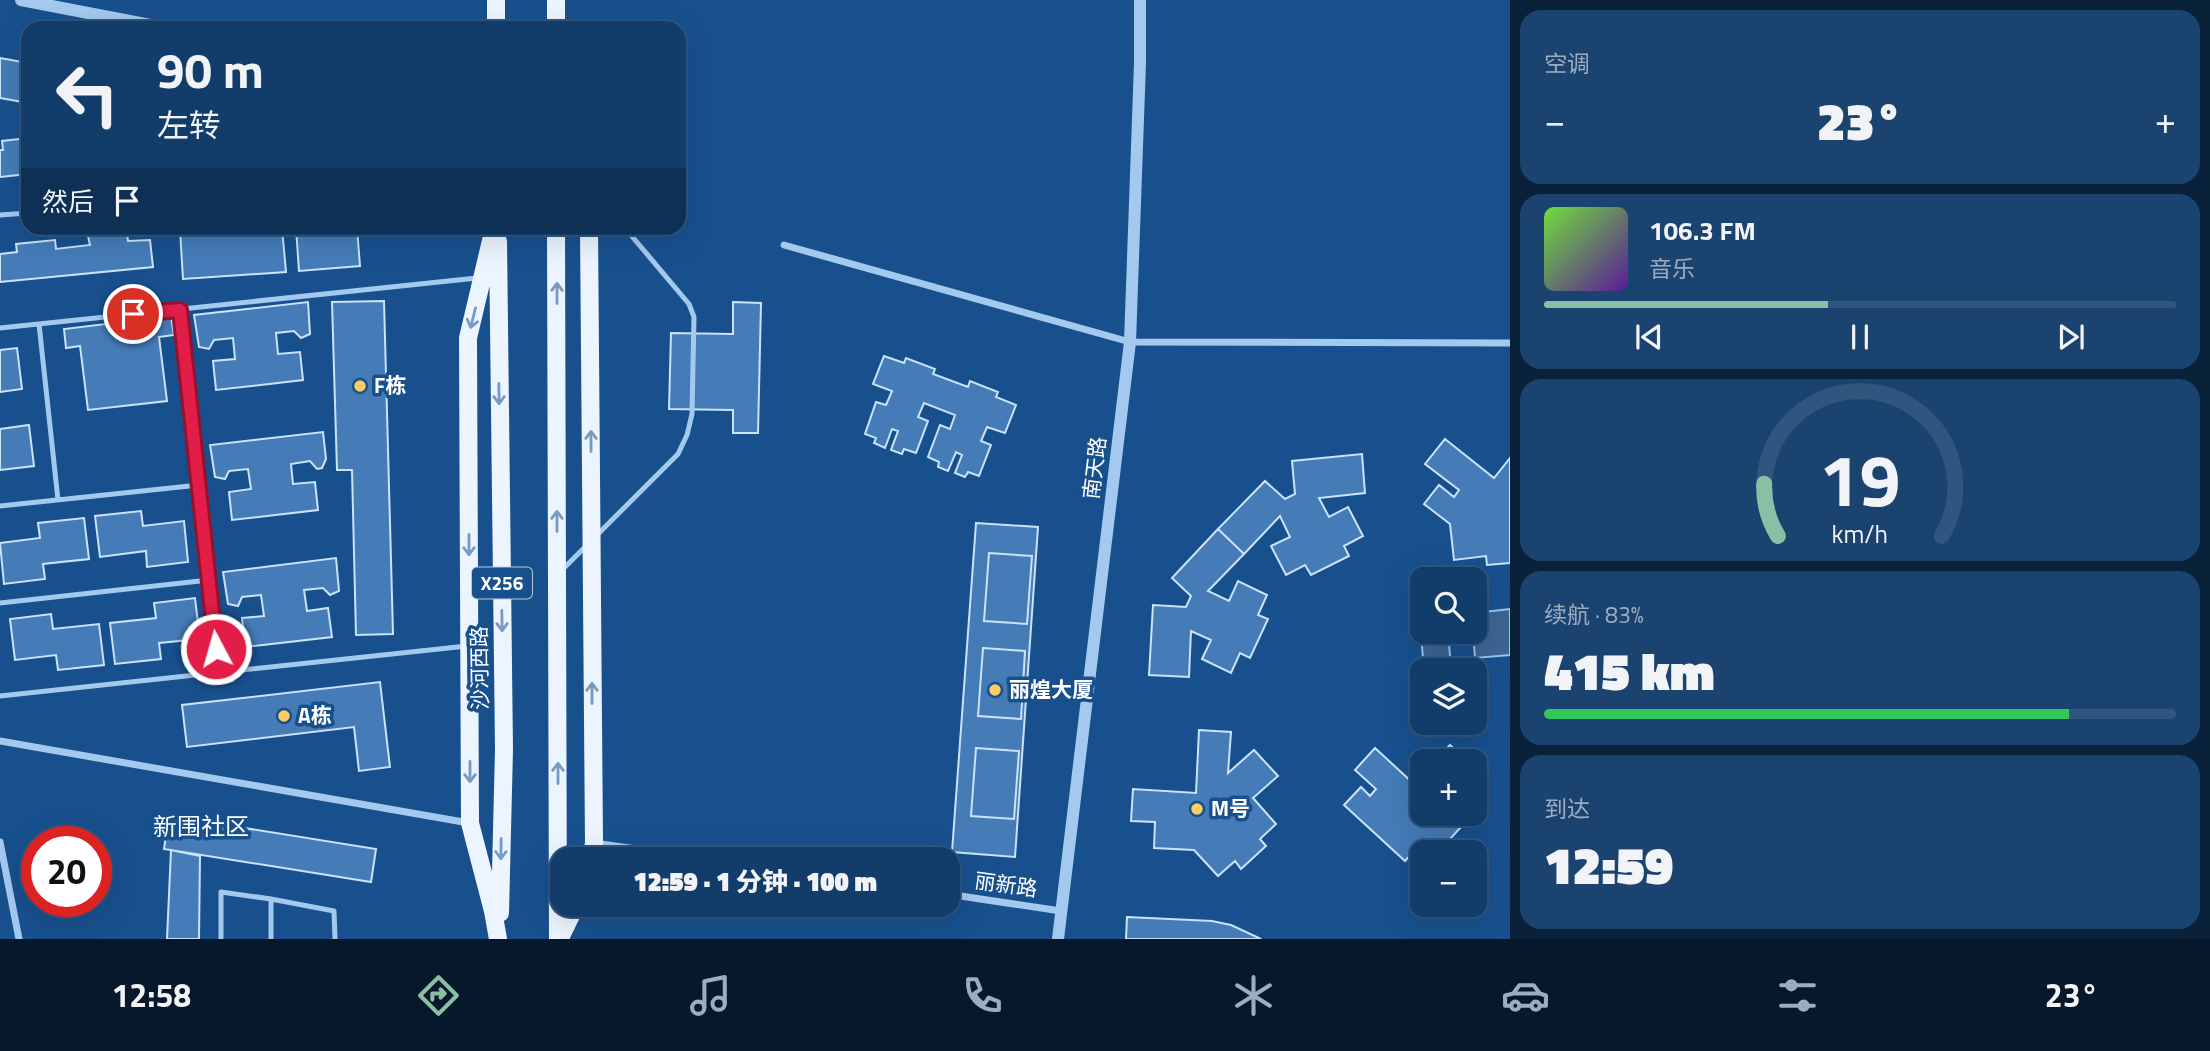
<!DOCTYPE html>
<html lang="zh">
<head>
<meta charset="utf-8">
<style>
	body { margin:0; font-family:"Titillium Web","Noto Sans SC",sans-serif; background:#1b4370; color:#f1f3f6; height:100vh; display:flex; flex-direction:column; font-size:26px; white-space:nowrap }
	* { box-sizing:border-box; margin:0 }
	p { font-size:23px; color:#9cadc1 }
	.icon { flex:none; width:38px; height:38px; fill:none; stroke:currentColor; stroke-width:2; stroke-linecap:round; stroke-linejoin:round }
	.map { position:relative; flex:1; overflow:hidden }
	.panel { display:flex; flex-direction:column; gap:10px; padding:10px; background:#0a213a; width:700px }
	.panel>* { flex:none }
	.guide { position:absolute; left:21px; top:21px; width:665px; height:214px; border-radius:21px; box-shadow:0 7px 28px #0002,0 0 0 2px #31567e; background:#123c6a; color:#f1f3f6; overflow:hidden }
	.fabs { position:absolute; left:1410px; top:567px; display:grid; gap:14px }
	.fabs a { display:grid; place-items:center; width:77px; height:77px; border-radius:14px; background:#123c6a; box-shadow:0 7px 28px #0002,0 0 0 2px #31567e; font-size:35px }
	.speed { position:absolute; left:21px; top:826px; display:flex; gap:14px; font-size:35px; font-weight:700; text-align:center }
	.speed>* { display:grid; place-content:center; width:91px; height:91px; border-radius:50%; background:#123c6a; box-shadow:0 7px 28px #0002,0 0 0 2px #31567e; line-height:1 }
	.speed .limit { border:10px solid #d22; background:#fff; color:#111 }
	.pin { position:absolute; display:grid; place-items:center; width:60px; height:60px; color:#fff; margin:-30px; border:4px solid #fff; border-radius:50%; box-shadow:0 2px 7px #0007 }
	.me { position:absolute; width:77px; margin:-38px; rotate:354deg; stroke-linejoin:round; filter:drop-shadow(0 0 5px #0008) }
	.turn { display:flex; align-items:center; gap:24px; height:147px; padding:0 21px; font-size:32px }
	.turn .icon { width:91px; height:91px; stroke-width:2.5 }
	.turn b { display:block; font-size:49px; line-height:60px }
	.then { display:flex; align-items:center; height:66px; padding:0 21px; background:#0003; gap:14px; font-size:26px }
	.big { font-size:52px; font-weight:800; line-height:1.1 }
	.panel .widget { flex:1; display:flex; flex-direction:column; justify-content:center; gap:10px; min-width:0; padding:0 24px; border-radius:21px; background:#1b4370 }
	.panel .dial { align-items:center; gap:0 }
	.dial svg { height:182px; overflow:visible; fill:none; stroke:#31567e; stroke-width:7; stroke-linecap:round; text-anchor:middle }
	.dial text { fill:#f1f3f6; stroke:none }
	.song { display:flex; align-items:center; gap:21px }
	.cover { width:84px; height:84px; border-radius:10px; background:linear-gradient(135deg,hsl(100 70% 55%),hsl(270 70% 35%)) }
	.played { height:7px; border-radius:4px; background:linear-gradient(90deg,#8abfa5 45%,#31567e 45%) }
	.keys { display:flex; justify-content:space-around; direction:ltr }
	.heat { display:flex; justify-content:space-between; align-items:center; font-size:38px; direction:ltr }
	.charge { height:10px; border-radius:5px; background:linear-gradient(90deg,#34c759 83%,#31567e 0) }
	.trip { position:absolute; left:550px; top:847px; width:410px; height:70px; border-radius:21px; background:#123c6a; box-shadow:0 7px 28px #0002,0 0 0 2px #31567e; font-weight:800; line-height:70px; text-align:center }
	.dock { display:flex; height:112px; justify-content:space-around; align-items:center; background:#07182a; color:#9cadc1 }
	.dock .icon { width:49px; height:49px }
	.dock .selected { color:#8abfa5 }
	.dock b { font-size:32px; color:#f1f3f6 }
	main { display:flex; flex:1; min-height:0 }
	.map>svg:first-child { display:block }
</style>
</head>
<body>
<main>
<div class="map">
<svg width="1510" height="939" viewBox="0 0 1510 939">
	<rect width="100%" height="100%" fill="#18508e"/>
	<path fill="#3d6592" stroke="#97c4f1" stroke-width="2" d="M1510 609V655L1475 658 1473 632H1475V613Z
		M1420 623H1423V632H1448L1451 668 1424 670Z"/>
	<path fill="#457cb8" stroke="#cbe2fa" stroke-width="2" d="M0 58 28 63V103L0 98Z
		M28 138V174L0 177V150H3L2 141Z
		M210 228H282L286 272 183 279 180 230Z
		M296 228H357L360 266 299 271Z
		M127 233 128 241 150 240 153 267 0 282V254L17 252 16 244 55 240 56 249 90 245 88 236Z
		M384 301 393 634 356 635 352 470H337L332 302Z
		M308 302 310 334 301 338 294 331 276 333 278 354 300 352 303 380 216 390 213 361 235 359 233 338 214 340 209 349 199 347 194 315Z
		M733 302 761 303 758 433H733V410L669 409 671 333 733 334Z
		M171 316 174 335 159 337 167 401 88 410 80 346 66 348 64 329Z
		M17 348 22 389 0 392V350Z
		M884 356 904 363 906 358 935 369 933 374 968 387 970 381 998 392 996 397 1016 405 1005 433 987 427 981 441 991 445 979 476 968 472 965 477 955 473 962 455 956 452 948 471 938 467 939 462 928 457 940 425 950 429 955 415 924 403 918 417 928 421 916 453 904 449 902 454 891 450 898 431 892 429 885 448 874 443 876 438 865 434 876 402 886 405 892 391 873 384Z
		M29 425 34 466 0 470V429Z
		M323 432 326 459 322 468 317 469 310 461 291 464 293 484 315 482 318 510 232 520 229 492 251 489 248 469 229 471 225 479 215 477 210 445Z
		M1445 439 1494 478 1510 458V563L1487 565 1486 556 1454 560 1450 524 1424 504 1439 485 1454 497 1459 490 1425 464Z
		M1362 454 1365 493 1319 498 1329 517 1348 507 1363 536 1344 546 1349 556 1311 575 1305 565 1286 575 1271 546 1290 537 1280 516 1244 554 1218 529 1265 481 1285 499 1295 494 1292 461Z
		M141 511 143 526 184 521 188 562 147 567 146 551 100 557 95 516Z
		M84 518 89 559 43 564 45 579 4 584 0 543 40 538 38 523Z
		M976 523 1038 527 1015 857 952 852Z
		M1218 529 1244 554 1208 591 1229 601 1238 581 1267 595 1258 615 1268 619 1250 658 1240 653 1231 673 1202 659 1211 640 1191 631 1189 677 1149 675 1153 605 1186 607 1191 596 1172 578Z
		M989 553 1032 556 1027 624 984 621Z
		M336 558 339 591 330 595 323 588 304 590 307 611 328 608 332 637 245 647 242 618 264 616 261 595 242 597 238 606 228 604 223 572Z
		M195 598 200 639 159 643 161 659 115 664 110 623 156 618 154 603Z
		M51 614 53 629 99 624 104 665 58 670 56 655 15 660 10 619Z
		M983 648 1025 651 1021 719 978 716Z
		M380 682 390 767 359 771 354 727 187 747 182 705Z
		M1199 730 1231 732 1228 773 1254 750 1278 776 1253 798 1276 824 1260 839 1266 846 1241 869 1235 861 1218 876 1194 850 1154 848 1155 822 1131 821 1133 789 1196 793Z
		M1450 745 1468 761H1435Z
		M976 748 1019 751 1014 819 971 816Z
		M1375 748 1414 784 1423 775V814H1473L1438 852H1423L1417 848 1405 861 1344 805 1361 787 1370 796 1376 789 1355 770Z
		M169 816 376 849 371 882 164 849Z
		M171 850 200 856 199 939H167Z
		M1127 917 1212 921 1231 925 1261 939H1126Z"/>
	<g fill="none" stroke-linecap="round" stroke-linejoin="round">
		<path stroke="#a4c9ef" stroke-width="5" d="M0 215 28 213
			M180 310 219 672
			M39 324 58 500
			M0 328 477 278
			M0 506 199 485
			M597 535 678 454 687 435 692 414 694 317 689 304 625 228
			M562 570 587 545
			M0 603 209 580
			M0 696 467 646
			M221 939V892L271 899 334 911 335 939
			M271 939V899"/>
		<path stroke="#a4c9ef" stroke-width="7" d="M784 245 1130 342 1510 343
			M0 741 469 823
			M0 842 19 939
			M594 843 706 859
			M947 894 1061 911"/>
		<path stroke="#a4c9ef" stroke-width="12" d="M21 0 166 28
			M1058 939 1130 342 1140 63V0"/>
		<path stroke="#ecf4ff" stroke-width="18" d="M556 0V28
			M496 28V0
			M494 228 468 338 470 823 493 911 498 939
			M556 228 558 939
			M589 228 594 843 591 859
			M498 241 504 749 500 913
			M561 936 576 905"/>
	</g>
	<defs><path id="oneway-shaft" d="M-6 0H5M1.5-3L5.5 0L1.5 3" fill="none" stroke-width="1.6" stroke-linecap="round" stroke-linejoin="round" transform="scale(1.75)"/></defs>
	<g stroke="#779ac1">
		<use href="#oneway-shaft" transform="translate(557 293) rotate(-90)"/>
		<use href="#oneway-shaft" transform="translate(473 318) rotate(104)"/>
		<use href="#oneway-shaft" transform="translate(499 394) rotate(89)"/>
		<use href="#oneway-shaft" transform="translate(591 441) rotate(-90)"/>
		<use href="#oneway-shaft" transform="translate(557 521) rotate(-90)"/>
		<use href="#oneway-shaft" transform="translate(469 545) rotate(90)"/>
		<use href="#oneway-shaft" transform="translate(502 621) rotate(89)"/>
		<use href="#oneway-shaft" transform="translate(592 693) rotate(-90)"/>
		<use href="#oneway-shaft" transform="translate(470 772) rotate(90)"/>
		<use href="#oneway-shaft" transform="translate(558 773) rotate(-90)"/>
		<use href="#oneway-shaft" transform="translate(501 849) rotate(91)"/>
	</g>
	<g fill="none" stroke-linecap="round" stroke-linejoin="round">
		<defs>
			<path id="route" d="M133 314 180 310 216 649"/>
		</defs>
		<use href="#route" stroke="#92132f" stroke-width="18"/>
		<use href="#route" stroke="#e11d48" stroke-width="12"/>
	</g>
	<g fill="#ffcc62" stroke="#18508e" stroke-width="2.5">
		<circle cx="360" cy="386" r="7"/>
		<circle cx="995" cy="690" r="7"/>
		<circle cx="284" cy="716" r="7"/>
		<circle cx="1197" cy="809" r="7"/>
	</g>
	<g text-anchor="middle" stroke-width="7" stroke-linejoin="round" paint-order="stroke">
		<rect fill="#18508e" stroke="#bacadd" stroke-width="2" x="472" y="567.5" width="60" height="31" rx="5"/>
		<g font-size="19" font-weight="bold" fill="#fff">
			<text x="502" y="590">X256</text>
		</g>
		<g font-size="21" font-weight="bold" fill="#fff" stroke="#18508e" text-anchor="start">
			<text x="374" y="393">F栋</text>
			<text x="1009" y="697">丽煌大厦</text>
			<text x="298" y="723">A栋</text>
			<text x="1211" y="816">M号</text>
		</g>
		<g font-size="21" fill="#fff" stroke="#18508e">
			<text transform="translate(1095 468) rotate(-83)" y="7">南天路</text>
			<text transform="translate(480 668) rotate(-91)" y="7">沙河西路</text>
			<text transform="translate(1006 885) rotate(8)" y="7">丽新路</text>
		</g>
		<g font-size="24" fill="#fff" stroke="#18508e">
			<text x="201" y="835">新围社区</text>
		</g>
	</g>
</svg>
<div class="fabs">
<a><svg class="icon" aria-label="search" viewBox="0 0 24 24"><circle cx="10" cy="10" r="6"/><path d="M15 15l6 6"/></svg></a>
<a><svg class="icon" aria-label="layers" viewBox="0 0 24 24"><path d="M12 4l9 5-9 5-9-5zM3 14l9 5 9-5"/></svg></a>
<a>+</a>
<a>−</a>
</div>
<div class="speed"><div class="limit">20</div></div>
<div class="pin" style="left:133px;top:314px;background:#d93025"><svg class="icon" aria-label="arrive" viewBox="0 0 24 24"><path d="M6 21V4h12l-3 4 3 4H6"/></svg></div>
<svg class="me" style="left:216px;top:649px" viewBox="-20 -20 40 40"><circle r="17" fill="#e11d48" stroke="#fff" stroke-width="3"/><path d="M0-11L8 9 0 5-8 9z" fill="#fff"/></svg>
<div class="trip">12:59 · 1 分钟 · 100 m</div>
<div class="guide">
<div class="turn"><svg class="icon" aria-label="left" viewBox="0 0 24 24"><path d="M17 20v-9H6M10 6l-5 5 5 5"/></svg><div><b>90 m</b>左转</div></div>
<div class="then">然后<svg class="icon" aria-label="arrive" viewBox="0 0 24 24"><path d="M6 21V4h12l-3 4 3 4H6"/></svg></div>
</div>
</div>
<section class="panel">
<div class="widget"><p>空调</p>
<div class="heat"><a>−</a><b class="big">23°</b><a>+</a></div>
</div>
<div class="widget">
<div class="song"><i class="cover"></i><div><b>106.3 FM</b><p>音乐</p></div></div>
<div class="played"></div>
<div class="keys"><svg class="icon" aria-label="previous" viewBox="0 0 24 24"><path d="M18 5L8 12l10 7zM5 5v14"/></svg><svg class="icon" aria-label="pause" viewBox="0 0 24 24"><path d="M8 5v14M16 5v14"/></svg><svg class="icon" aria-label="next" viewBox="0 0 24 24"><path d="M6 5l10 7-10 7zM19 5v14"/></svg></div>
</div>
<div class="widget dial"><svg viewBox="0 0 100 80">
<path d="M14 69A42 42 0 1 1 86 69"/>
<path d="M14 69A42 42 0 0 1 8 46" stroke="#8abfa5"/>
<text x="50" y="56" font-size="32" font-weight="700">19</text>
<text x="50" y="72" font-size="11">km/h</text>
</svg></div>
<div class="widget"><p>续航 · 83%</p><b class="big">415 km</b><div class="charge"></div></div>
<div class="widget"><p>到达</p><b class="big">12:59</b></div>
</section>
</main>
<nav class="dock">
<b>12:58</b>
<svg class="icon selected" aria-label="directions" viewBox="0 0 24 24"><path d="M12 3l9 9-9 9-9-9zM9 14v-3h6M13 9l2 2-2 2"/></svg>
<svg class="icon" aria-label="music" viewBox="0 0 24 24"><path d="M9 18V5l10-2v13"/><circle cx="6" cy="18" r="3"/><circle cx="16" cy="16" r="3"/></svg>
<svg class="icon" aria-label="phone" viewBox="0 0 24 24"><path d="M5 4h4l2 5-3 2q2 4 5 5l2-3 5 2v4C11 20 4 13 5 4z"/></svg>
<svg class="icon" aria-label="climate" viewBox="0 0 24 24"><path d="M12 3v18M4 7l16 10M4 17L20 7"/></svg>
<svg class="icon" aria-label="car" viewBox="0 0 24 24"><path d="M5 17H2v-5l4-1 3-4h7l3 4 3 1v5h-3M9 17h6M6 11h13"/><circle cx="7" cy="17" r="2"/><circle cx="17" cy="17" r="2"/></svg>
<svg class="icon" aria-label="filters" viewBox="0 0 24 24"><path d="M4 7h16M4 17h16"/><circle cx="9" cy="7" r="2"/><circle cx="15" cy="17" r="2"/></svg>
<b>23°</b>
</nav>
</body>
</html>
